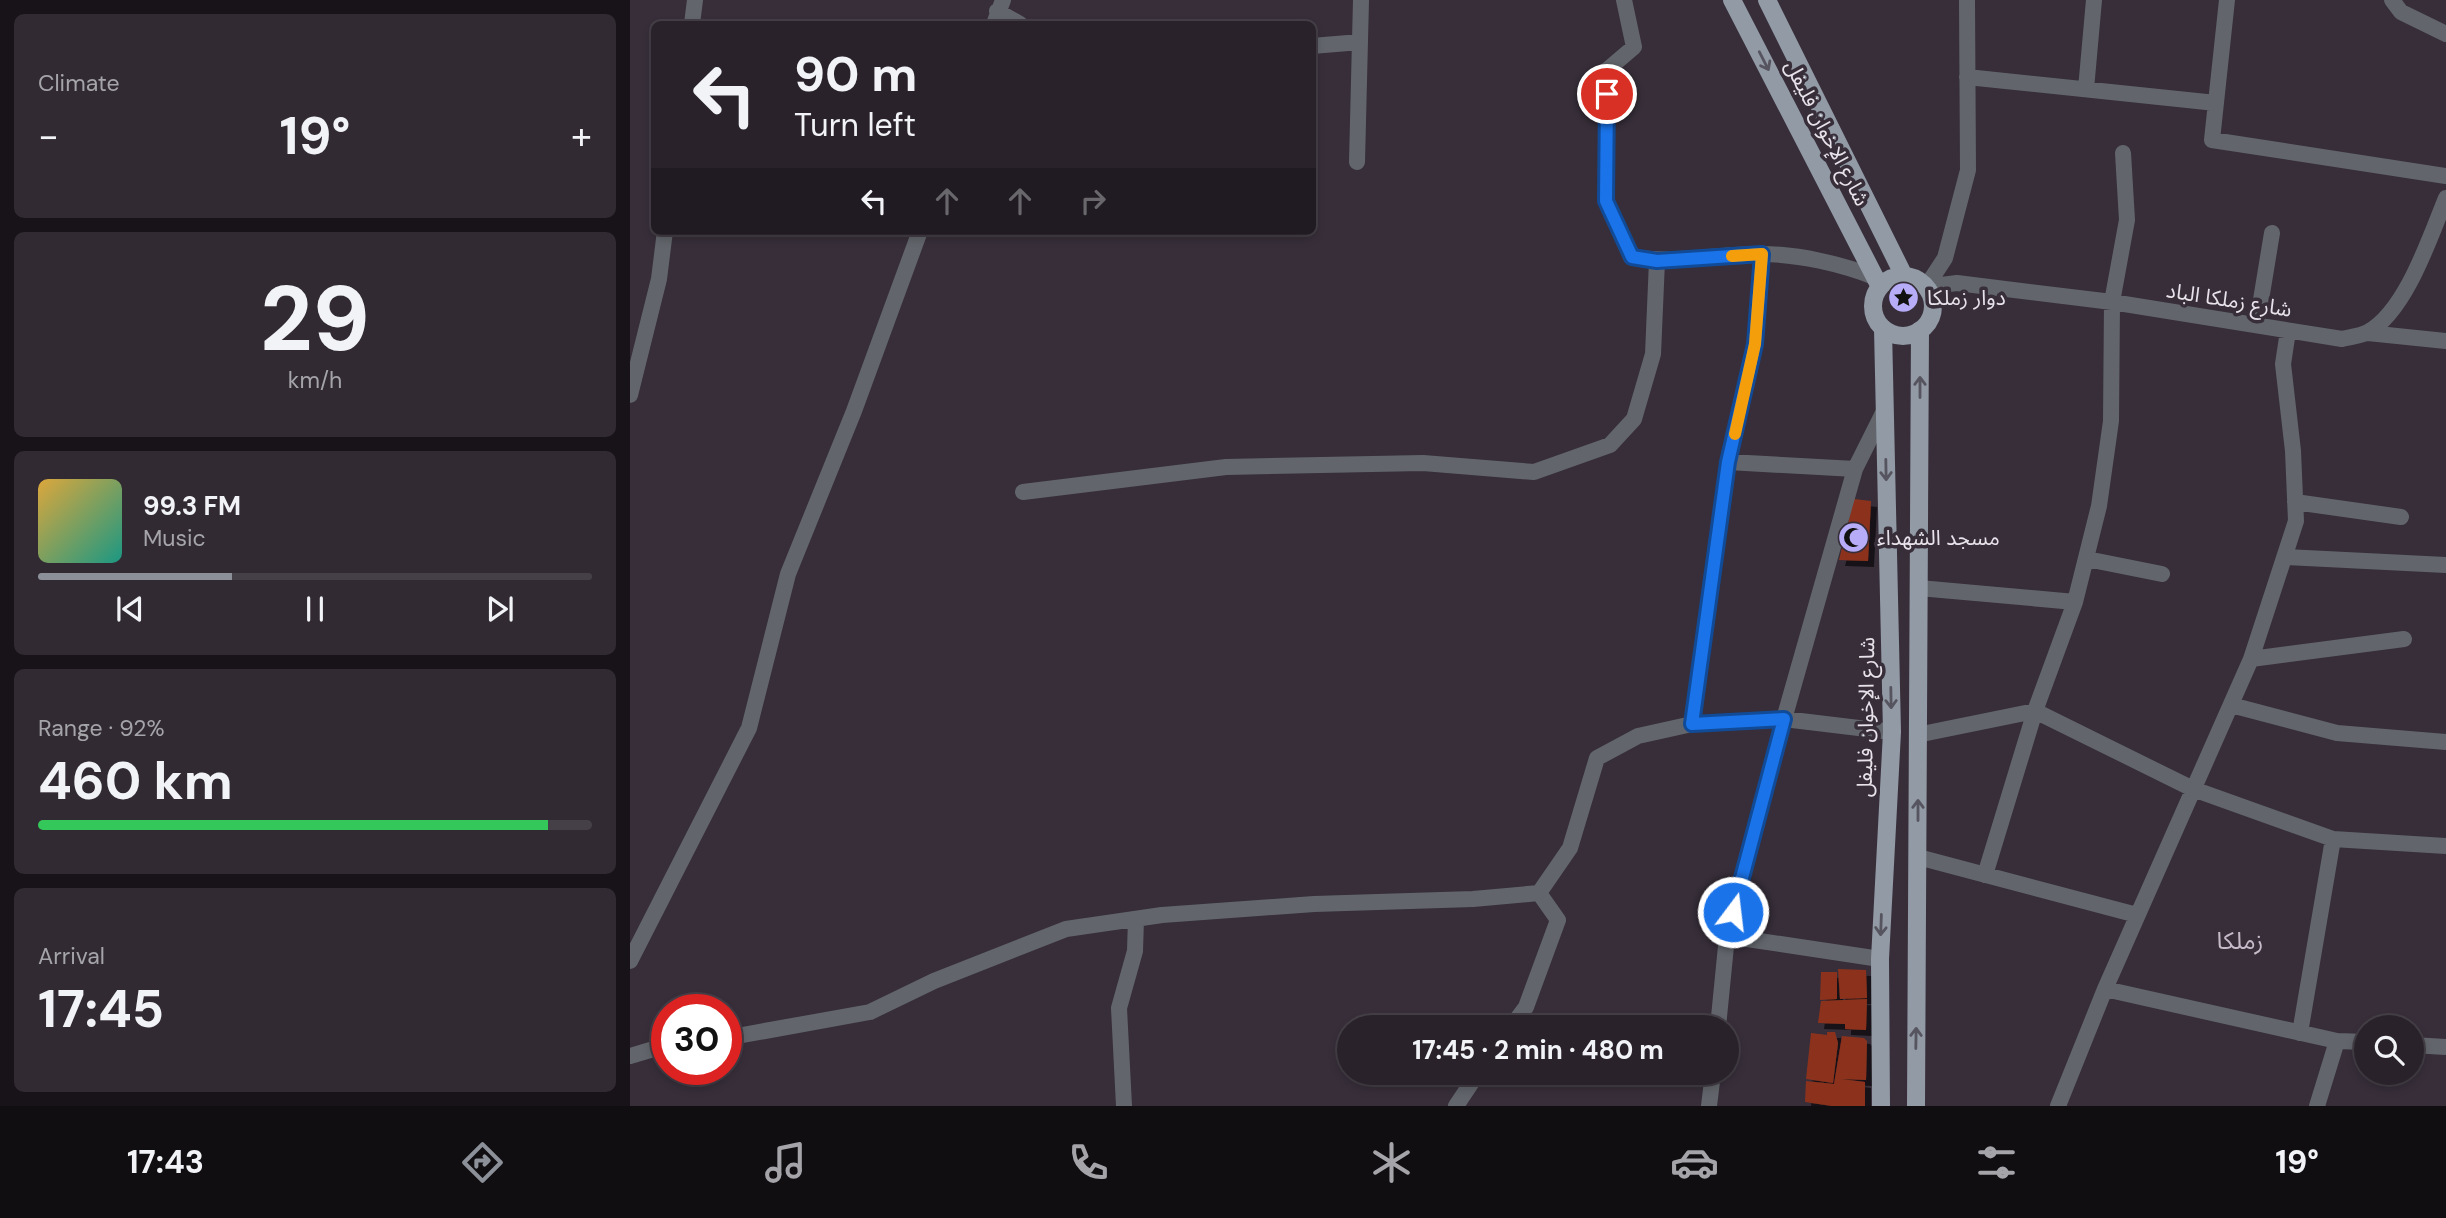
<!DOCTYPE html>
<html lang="en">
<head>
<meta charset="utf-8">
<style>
	body { margin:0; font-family:"DM Sans","Noto Sans Arabic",sans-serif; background:#312a33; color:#f1f3f6; height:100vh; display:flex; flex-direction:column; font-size:26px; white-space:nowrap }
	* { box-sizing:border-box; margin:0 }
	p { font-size:23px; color:#a5a4a9 }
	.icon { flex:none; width:38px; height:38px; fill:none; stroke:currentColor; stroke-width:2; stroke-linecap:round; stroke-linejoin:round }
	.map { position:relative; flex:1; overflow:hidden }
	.side { display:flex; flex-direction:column; gap:14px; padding:14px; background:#171318; width:630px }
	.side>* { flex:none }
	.hud { position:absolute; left:21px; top:21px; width:665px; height:214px; border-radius:10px; box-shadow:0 4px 10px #0003,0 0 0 2px #453f47; background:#29222b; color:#f1f3f6; overflow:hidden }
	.controls { position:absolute; left:1724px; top:1015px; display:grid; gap:14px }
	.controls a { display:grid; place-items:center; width:70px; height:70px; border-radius:50%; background:#29222b; box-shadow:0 4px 10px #0003,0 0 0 2px #453f47; font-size:35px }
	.speed { position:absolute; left:21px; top:994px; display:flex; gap:14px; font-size:35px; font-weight:700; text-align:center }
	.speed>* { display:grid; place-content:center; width:91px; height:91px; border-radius:50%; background:#29222b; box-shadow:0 4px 10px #0003,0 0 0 2px #453f47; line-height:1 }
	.speed .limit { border:10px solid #d22; background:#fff; color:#111 }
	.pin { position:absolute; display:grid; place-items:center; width:60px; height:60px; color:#fff; margin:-30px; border:4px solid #fff; border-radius:50%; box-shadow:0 2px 7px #0007 }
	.me { position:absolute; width:77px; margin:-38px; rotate:15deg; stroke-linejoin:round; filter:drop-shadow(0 0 5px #0008) }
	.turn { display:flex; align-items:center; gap:24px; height:147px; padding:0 28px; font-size:32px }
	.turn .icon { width:91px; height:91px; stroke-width:2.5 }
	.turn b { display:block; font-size:49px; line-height:60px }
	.lanes { display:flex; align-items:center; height:66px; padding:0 28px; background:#0003; justify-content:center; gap:35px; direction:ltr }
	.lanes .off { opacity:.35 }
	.big { font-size:52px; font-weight:700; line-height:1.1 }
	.side .tile { flex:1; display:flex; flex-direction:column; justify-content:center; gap:10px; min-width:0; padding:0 24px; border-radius:10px; background:#312a33 }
	.side .dial { align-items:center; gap:0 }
	.dial b { font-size:91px; line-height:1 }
	.song { display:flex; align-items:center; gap:21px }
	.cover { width:84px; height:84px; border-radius:10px; background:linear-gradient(135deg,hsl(40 70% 55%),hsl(170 70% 35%)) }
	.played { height:7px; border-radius:4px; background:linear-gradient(90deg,#8c9099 35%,#453f47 35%) }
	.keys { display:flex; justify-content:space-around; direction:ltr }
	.heat { display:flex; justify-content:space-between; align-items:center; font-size:38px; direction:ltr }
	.charge { height:10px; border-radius:5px; background:linear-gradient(90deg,#34c759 92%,#453f47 0) }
	.trip { position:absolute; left:707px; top:1015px; width:402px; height:70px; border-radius:35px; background:#29222b; box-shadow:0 4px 10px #0003,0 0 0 2px #453f47; font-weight:700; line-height:70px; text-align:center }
	.menu { display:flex; height:112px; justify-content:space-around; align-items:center; background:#100e11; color:#a5a4a9 }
	.menu .icon { width:49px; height:49px }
	.menu .current { color:#8c9099 }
	.menu b { font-size:32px; color:#f1f3f6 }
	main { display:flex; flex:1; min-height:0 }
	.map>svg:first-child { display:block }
</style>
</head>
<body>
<main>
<section class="side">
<div class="tile"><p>Climate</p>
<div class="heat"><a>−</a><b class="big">19°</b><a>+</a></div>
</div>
<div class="tile dial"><b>29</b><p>km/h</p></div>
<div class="tile">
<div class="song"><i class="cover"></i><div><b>99.3 FM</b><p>Music</p></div></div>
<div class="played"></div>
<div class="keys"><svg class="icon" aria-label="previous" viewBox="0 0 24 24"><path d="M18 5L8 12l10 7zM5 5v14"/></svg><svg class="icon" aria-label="pause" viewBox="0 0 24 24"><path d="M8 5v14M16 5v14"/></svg><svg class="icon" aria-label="next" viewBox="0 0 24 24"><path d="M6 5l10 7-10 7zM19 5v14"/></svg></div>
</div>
<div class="tile"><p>Range · 92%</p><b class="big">460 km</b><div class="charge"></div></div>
<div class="tile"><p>Arrival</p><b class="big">17:45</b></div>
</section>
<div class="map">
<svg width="1816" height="1106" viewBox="0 0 1816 1106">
	<defs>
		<filter id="shadow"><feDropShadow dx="6" dy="6" stdDeviation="0" flood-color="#0009"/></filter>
	</defs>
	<rect width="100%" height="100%" fill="#372e39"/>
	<path fill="#8c331c" filter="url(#shadow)" d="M1224 499 1241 501 1238 561 1209 560Z
		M1208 969 1236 970 1237 998 1210 999Z
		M1191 972H1207V999L1190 1000Z
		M1237 999 1236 1030 1215 1029V1024L1188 1023 1191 1001Z
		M1197 1032H1205L1208 1043 1203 1083 1176 1079 1181 1033 1197 1035Z
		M1212 1036 1234 1038 1237 1041 1236 1080 1211 1079 1235 1082V1106H1202L1175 1102 1176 1081 1204 1084Z"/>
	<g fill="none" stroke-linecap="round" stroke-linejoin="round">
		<path stroke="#62666c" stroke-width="16" d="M994 0 1004 47 977 70 976 201 1001 257C1045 264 1087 254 1131 254 1168 254 1212 264 1247 278
			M1597 0 1582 140 1816 176
			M1762 0 1771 12 1816 34
			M367 11 390 24
			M62 24 65 0
			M364 24 373 0
			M682 46 730 42
			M1337 77 1586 103
			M1456 89 1464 0
			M727 162 731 0
			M1296 287 1327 283 1482 302 1712 339C1720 337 1731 336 1738 332 1776 311 1800 237 1816 198
			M1296 287 1315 258 1338 170 1337 0
			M1627 324 1642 233
			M1738 333 1816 341
			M0 395 29 279 35 231
			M1255 409 1225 469 1154 719 1262 732
			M1098 462 1225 469
			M393 492 596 467 793 463 904 472 980 445 1004 419 1023 354 1027 261
			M1665 502 1771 517
			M1654 557 1816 565
			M1457 559 1532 574
			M1289 588 1445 602
			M1621 659 1774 639
			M1601 705 1707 733 1816 742
			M1062 724 1098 462 1125 344 1132 254
			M1287 735 1405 711 1563 789 1703 839 1816 846
			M1288 857 1507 915
			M1355 875 1405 711 1445 602 1469 506 1481 421 1482 302 1497 220 1493 153
			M1097 936 1250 959
			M0 961 119 728 158 574 224 411 290 231
			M1475 989 1707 1041 1736 1042
			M881 1027 896 1007 928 920 909 893
			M1670 1033 1703 839
			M96 1038 240 1012 304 981 436 929 532 915 684 904 843 899 909 893 940 848 967 758 1008 736 1062 724 1154 719 1097 936 1088 1027
			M1782 1045 1816 1047
			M0 1056 37 1045
			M494 1106 489 1008 505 951 506 919
			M826 1106 848 1073
			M1079 1106 1083 1073
			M1428 1106 1475 989 1621 659 1666 521 1663 451 1653 364 1658 331
			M1687 1106 1707 1041"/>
		<path stroke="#919aa5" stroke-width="18" d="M1102 0 1250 287
			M1137 0 1274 276
			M1243 306a30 30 0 1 1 60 0a30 30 0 1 1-60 0Z
			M1251 1106 1250 959 1262 732 1253 329
			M1286 1106 1290 330"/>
	</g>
	<defs><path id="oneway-shaft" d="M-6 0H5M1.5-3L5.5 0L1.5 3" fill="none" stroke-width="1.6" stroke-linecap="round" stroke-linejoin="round" transform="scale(1.75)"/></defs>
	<g stroke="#56545f">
		<use href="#oneway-shaft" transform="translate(1134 61) rotate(63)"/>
		<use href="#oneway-shaft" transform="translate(1290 387) rotate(-90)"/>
		<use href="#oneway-shaft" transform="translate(1256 470) rotate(89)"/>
		<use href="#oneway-shaft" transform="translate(1261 698) rotate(89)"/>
		<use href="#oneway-shaft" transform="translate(1288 810) rotate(-90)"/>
		<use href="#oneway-shaft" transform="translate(1251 925) rotate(92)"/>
		<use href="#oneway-shaft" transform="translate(1286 1038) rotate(-89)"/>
	</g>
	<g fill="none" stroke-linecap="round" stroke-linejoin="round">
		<defs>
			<path id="route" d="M977 94 976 201 1002 257 1027 261 1132 254 1125 344 1098 462 1062 724 1154 719 1103 912"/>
		</defs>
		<use href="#route" stroke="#114b97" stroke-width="18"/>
		<use href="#route" stroke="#1a73e8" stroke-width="12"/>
		<path stroke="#f59e0b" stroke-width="12" d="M1102 256 1132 254 1125 344 1105 434"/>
	</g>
	<defs>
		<symbol id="sight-disc" viewBox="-11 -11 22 22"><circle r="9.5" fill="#b6acf8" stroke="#372e39"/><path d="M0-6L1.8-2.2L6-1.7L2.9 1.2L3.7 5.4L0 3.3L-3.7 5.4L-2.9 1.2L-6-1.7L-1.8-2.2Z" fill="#111"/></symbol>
		<symbol id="mosque-disc" viewBox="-11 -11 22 22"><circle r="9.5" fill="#b6acf8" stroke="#372e39"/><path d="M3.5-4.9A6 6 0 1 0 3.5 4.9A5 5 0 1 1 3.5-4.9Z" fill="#111"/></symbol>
	</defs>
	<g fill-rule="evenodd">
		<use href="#sight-disc" x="1256" y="280" width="35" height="35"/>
		<use href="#mosque-disc" x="1206" y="520" width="35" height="35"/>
	</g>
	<g text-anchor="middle" stroke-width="7" stroke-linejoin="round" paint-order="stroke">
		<g font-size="21" fill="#e8e2ea" stroke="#372e39">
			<text transform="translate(1197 133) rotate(63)" y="7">شارع الإخوان فليفل</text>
			<text transform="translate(1599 300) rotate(9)" y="7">شارع زملكا الباد</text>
			<text transform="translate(1236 717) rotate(-89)" y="7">شارع الإخوان فليفل</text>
		</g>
		<g font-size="21" fill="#e8e2ea" stroke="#372e39" text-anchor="start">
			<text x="1297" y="305">دوار زملكا</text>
			<text x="1247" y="545">مسجد الشهداء</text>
		</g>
		<g font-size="24" fill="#c7bbca" stroke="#372e39">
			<text x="1610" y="949">زملكا</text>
		</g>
	</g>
</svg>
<div class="controls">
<a><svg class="icon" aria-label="search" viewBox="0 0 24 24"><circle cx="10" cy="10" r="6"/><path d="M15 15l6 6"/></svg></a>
</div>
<div class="speed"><div class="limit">30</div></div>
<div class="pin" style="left:977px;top:94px;background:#d93025"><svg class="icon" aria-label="arrive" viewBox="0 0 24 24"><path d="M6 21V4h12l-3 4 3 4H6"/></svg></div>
<svg class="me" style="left:1103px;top:912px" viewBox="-20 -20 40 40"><circle r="17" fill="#1a73e8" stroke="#fff" stroke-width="3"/><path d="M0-11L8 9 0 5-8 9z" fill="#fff"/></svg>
<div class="trip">17:45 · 2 min · 480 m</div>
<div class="hud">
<div class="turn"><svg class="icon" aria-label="left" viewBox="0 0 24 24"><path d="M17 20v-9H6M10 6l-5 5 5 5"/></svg><div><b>90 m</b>Turn left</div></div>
<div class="lanes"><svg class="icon" aria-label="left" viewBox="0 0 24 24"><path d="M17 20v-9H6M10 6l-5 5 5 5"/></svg><svg class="icon off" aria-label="ahead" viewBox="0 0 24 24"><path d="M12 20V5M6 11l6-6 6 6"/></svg><svg class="icon off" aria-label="ahead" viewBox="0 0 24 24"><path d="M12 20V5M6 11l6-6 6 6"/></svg><svg class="icon off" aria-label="right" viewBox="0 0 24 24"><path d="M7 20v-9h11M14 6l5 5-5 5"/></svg></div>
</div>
</div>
</main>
<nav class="menu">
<b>17:43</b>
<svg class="icon current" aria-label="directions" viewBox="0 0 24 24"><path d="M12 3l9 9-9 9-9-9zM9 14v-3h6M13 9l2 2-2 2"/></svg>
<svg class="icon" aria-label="music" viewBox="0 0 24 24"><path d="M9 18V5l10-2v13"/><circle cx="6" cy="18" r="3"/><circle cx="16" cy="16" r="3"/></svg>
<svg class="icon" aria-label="phone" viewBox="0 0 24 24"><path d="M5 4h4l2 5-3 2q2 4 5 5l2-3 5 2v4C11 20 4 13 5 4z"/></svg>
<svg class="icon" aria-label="climate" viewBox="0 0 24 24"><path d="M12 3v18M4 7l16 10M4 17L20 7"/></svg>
<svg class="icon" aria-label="car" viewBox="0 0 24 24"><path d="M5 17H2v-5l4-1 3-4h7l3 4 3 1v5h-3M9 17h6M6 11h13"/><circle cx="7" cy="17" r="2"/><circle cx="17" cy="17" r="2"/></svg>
<svg class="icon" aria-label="filters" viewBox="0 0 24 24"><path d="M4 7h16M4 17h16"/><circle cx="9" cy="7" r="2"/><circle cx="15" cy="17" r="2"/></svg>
<b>19°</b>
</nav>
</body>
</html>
